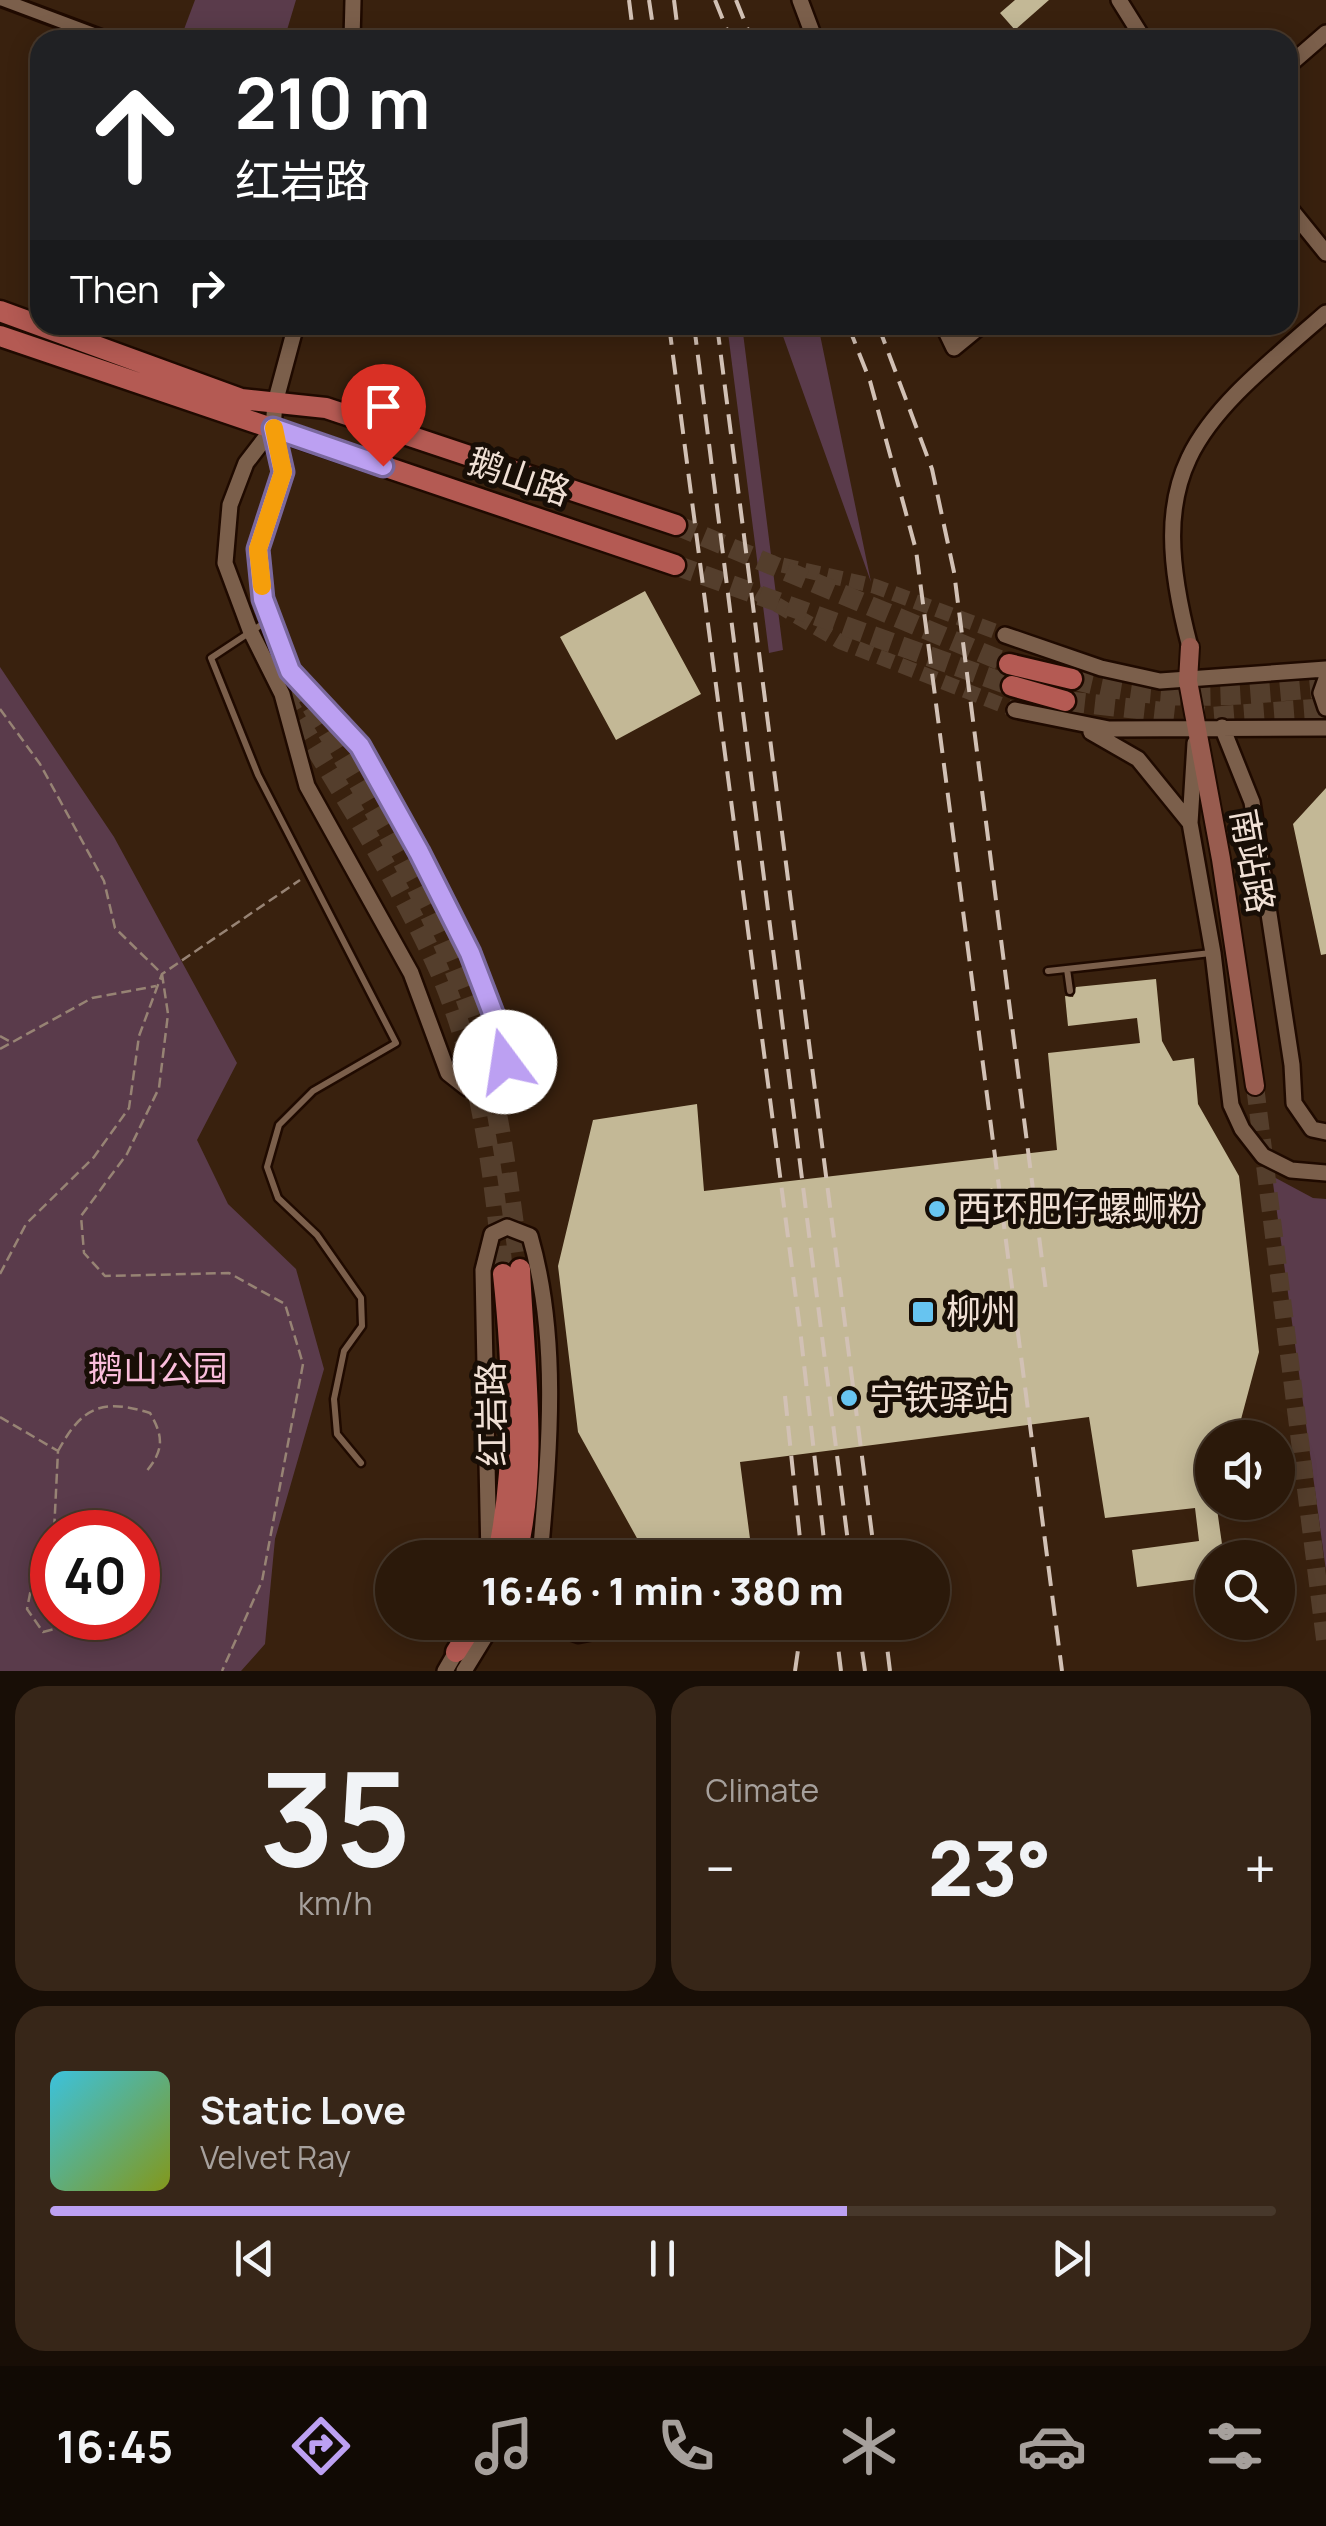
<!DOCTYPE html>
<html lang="en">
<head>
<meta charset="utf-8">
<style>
	body { margin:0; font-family:Manrope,"Noto Sans SC",sans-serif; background:#372618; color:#f1f3f6; height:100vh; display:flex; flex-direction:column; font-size:38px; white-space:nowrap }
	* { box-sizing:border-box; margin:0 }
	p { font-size:32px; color:#a6a09c }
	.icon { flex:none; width:55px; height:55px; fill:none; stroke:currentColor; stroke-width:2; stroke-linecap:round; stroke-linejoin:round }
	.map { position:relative; height:1671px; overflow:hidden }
	.panel { display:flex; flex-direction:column; gap:15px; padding:15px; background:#180e06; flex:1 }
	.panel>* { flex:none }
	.guide { position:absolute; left:30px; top:30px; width:1268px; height:305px; border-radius:30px; box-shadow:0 5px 25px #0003,0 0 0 2px #47382b; background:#202124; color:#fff; overflow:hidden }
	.tools { position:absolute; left:1195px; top:1420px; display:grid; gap:20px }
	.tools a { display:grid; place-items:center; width:100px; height:100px; border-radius:50%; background:#2b190a; box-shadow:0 5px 25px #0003,0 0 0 2px #47382b; font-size:50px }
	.speed { position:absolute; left:30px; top:1510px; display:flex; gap:20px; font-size:50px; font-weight:700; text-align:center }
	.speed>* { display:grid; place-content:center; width:130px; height:130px; border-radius:50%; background:#2b190a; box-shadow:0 5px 25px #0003,0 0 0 2px #47382b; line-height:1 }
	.speed .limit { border:15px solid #d22; background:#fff; color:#111 }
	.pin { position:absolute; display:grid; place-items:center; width:85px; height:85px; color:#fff; margin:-102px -42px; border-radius:50% 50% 50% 0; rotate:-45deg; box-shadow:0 0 10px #0007 }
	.pin .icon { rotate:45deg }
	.me { position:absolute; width:110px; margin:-55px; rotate:346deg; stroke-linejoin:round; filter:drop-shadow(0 0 8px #0008) }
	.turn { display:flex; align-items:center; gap:35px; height:210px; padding:0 40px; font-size:45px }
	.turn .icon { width:130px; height:130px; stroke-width:2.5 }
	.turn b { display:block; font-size:70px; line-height:85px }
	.then { display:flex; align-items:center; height:95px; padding:0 40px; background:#0003; gap:20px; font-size:38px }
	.big { font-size:75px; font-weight:800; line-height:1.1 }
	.panel .tile { flex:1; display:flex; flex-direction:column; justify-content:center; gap:15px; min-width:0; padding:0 35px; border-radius:30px; background:#372618 }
	.panel .dial { align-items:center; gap:0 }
	.dial b { font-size:130px; line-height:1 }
	.song { display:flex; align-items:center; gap:30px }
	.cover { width:120px; height:120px; border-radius:15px; background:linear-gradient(135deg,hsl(190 70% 55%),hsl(70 70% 35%)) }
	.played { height:10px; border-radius:5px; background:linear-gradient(90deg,#bca0f2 65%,#47382b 65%) }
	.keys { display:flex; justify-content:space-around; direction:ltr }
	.heat { display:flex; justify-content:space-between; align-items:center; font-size:55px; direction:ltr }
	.panel .tiles { flex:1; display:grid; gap:15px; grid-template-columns:1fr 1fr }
	.tile:last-child { grid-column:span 2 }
	.trip { position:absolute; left:375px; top:1540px; width:575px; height:100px; border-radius:50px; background:#2b190a; box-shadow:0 5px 25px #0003,0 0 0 2px #47382b; font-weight:800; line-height:100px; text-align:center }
	.tabs { display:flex; height:160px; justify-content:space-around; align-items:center; background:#110a04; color:#a6a09c }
	.tabs .icon { width:70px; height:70px }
	.tabs .current { color:#bca0f2 }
	.tabs b { font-size:45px; color:#f1f3f6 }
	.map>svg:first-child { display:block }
</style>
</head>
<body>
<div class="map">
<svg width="1326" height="1671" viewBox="0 0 1326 1671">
	<rect width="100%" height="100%" fill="#39210e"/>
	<path fill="#5a3b4b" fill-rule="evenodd" d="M195 0H296L284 40H180Z
		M727 325H742L783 650 769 653Z
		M779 325H818L871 582Z
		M0 667 114 837 237 1063 197 1140 228 1204 296 1269 324 1369 275 1539 265 1644 241 1671H0ZM52 1532H138V1618H52Z
		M1272 1176 1313 1198 1326 1199V1571Z"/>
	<path fill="#c3b896" d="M1015 0H1049L1015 30 1000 13Z
		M645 591 701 694 616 740 560 637Z
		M1326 788V954L1321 955 1293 824Z
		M1156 979 1162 1041 1173 1061 1194 1058 1198 1104 1239 1176 1259 1352 1236 1438H1212V1502H1216L1224 1558H1212V1577L1137 1587 1132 1550 1199 1541 1195 1508 1105 1518 1089 1417 740 1462 752 1554 648 1558 578 1432 558 1266 593 1120 697 1104 704 1191 1057 1150 1048 1053 1140 1043 1137 1018 1068 1026 1065 996 1073 997 1076 987Z"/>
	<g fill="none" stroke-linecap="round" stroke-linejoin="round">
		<path stroke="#543e2c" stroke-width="15" stroke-dasharray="15 8" stroke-linecap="butt" d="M760 560 874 586 1005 635
			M757 593 841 642 1015 710"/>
		<path stroke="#543e2c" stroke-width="18" stroke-dasharray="18 9" stroke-linecap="butt" d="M1255 1086 1326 1647"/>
		<path stroke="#543e2c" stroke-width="20" stroke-dasharray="20 10" stroke-linecap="butt" d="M676 525 1009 664
			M675 565 1012 686
			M1072 679C1165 704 1232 696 1326 687
			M296 681C365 794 438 908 478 1035 501 1111 509 1191 520 1269
			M283 695C337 785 395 873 438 968 480 1063 494 1172 503 1274
			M1065 701 1209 717 1326 708"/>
		<defs>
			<path id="service" d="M270 619 211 658 258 775 396 1043 313 1091 279 1125 267 1167 278 1198 317 1235 361 1298 362 1326 344 1351 334 1399 337 1434 361 1463
				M1067 969 1070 991
				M1048 971 1211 953
				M541 1626 578 1639 609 1633 615 1622"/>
			<path id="minor" d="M3 0 110 40"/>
			<path id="tertiary" d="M800 0 815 40
				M1119 0 1144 40
				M352 40 353 0
				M1288 66 1326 33
				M1288 206 1326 253
				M943 325 954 348 982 325
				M273 428 246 463 230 505 225 563 250 630 282 694 307 786 411 973 448 1073 467 1088 500 1079 505 1062 502 1042 469 953 360 745 290 671 263 599 258 549 283 473 273 428 275 403 296 325
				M1005 635 1101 668 1160 681 1326 669
				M1190 647C1142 465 1195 426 1326 313
				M1326 679 1321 693 1326 708
				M1015 710 1109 729 1326 728
				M1222 727 1252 802 1292 1065 1294 1103 1312 1129 1326 1132
				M1091 732 1138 759 1190 823
				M1195 743 1190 823 1213 953 1231 1105 1242 1129 1263 1156 1291 1170 1326 1173
				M489 1558 483 1270 492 1234 507 1227 530 1236C560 1340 549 1452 540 1558
				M536 1622 538 1625
				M445 1671 456 1652
				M464 1671 494 1622"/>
			<path id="secondary" d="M1190 647 1188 681 1221 859 1255 1086"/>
			<path id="primary" d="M0 311 241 399 326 408 676 525
				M0 336 675 565
				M1009 664 1072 679
				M1012 686 1065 701
				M497 1558C517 1465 513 1368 503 1274
				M516 1558C539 1465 524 1363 520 1269
				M493 1623V1622
				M456 1652 475 1622"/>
		</defs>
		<use href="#service" stroke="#1f0a00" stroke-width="11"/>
		<use href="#minor" stroke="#1f0a00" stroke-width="18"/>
		<use href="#tertiary" stroke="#1f0a00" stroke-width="20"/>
		<use href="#secondary" stroke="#1f0a00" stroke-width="22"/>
		<use href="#primary" stroke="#1f0a00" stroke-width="25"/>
		<path stroke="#978374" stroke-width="2.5" stroke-dasharray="10 5" stroke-linecap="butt" d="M0 709 40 764 104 881 115 928 162 974 168 1014 159 1088 127 1154 81 1216 84 1253 105 1276 229 1273 285 1304 303 1364 262 1581 222 1671
			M0 1036 11 1042
			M0 1049 92 998 156 986
			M0 1274 26 1224 94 1157 129 1108 139 1036 162 974 300 880
			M0 1417 58 1451 54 1532
			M58 1451C82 1407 101 1398 150 1413 164 1437 164 1451 145 1473
			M52 1537 35 1568 27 1609 43 1632 78 1623V1618"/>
		<use href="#service" stroke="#7b5f4b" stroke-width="6"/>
		<use href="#minor" stroke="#7b5f4b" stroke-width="12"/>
		<use href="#tertiary" stroke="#7b5f4b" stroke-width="15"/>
		<use href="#secondary" stroke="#985c4f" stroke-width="18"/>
		<use href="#primary" stroke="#b45a53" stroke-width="20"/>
		<path stroke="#d2c1b5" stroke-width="4" stroke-dasharray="20 10" stroke-linecap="butt" d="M629 0 634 40
			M649 0 655 40
			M674 0 679 40
			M715 0 731 40
			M736 0 752 40
			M669 325 800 1329 826 1558
			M694 325 850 1558
			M717 325 875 1558
			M848 325 870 381 916 550 1062 1671
			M878 325 932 469 954 572 1046 1291
			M785 1396 802 1558
			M835 1622 841 1671
			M858 1622 865 1671
			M884 1622 890 1671
			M795 1671 802 1622"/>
	</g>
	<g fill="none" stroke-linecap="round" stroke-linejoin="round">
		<defs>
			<path id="route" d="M383 466 273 428 283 472 258 549 263 599 290 671 360 746 419 852 470 953 496 1021 505 1062"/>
		</defs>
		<use href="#route" stroke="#7a689d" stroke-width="25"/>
		<use href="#route" stroke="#bca0f2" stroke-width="18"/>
		<path stroke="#f59e0b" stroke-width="18" d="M262 586 258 549 283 472 274 428"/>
	</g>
	<g fill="#67c4f0" stroke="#180e06" stroke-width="4">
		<circle cx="937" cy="1209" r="10"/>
		<rect x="911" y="1300" width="24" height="24" rx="5"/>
		<circle cx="849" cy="1398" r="10"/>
	</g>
	<g text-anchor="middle" stroke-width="10" stroke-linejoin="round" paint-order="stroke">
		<g font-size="35" fill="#f0e0d5" stroke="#180e06">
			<text transform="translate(519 477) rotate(19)" y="12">鹅山路</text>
			<text transform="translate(1252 861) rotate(80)" y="12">南站路</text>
			<text transform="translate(492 1414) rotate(-91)" y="12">红岩路</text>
		</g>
		<g font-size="35" fill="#f0e0d5" stroke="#180e06" text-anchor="start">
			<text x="957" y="1221">西环肥仔螺蛳粉</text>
			<text x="946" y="1324">柳州</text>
			<text x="869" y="1410">宁铁驿站</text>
		</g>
		<g font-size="35" fill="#fabddb" stroke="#180e06">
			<text x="158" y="1381">鹅山公园</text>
		</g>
	</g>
</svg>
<div class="tools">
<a><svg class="icon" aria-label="sound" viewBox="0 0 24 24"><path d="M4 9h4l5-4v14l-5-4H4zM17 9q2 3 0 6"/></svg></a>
<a><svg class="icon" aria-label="search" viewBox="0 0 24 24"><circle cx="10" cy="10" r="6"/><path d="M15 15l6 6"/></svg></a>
</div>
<div class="speed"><div class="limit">40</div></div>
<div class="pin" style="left:383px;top:466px;background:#d93025"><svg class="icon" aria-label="arrive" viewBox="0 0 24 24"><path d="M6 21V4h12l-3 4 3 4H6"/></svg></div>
<svg class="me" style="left:505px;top:1062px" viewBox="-20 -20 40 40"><circle r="19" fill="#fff"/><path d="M0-13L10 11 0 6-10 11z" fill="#bca0f2"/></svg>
<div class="trip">16:46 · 1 min · 380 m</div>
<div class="guide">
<div class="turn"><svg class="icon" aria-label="ahead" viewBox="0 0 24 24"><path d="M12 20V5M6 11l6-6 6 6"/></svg><div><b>210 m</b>红岩路</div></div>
<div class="then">Then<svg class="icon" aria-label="right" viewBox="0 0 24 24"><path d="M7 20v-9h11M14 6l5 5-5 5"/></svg></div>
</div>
</div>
<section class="panel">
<div class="tiles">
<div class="tile dial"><b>35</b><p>km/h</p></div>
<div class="tile"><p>Climate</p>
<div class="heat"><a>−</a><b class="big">23°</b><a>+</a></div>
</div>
<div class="tile">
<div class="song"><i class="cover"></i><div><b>Static Love</b><p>Velvet Ray</p></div></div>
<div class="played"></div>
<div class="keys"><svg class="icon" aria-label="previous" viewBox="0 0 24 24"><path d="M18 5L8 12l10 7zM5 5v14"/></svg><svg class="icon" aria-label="pause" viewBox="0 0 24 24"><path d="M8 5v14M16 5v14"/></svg><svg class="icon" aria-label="next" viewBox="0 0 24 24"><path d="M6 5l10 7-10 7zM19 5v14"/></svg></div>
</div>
</div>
</section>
<nav class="tabs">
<b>16:45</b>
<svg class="icon current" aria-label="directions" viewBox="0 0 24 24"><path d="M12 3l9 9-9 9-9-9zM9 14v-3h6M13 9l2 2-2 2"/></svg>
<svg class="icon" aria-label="music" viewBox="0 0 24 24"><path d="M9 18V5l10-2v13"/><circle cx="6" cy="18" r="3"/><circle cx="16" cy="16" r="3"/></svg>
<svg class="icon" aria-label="phone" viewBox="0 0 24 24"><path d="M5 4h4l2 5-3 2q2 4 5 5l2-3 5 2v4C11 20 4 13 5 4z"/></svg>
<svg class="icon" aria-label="climate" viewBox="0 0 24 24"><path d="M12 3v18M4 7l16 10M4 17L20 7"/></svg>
<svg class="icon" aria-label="car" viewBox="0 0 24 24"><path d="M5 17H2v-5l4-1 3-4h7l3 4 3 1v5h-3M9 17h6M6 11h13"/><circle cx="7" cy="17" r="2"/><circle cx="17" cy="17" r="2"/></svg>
<svg class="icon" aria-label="filters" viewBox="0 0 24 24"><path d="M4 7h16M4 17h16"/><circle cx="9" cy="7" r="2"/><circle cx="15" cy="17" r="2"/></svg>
</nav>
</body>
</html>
